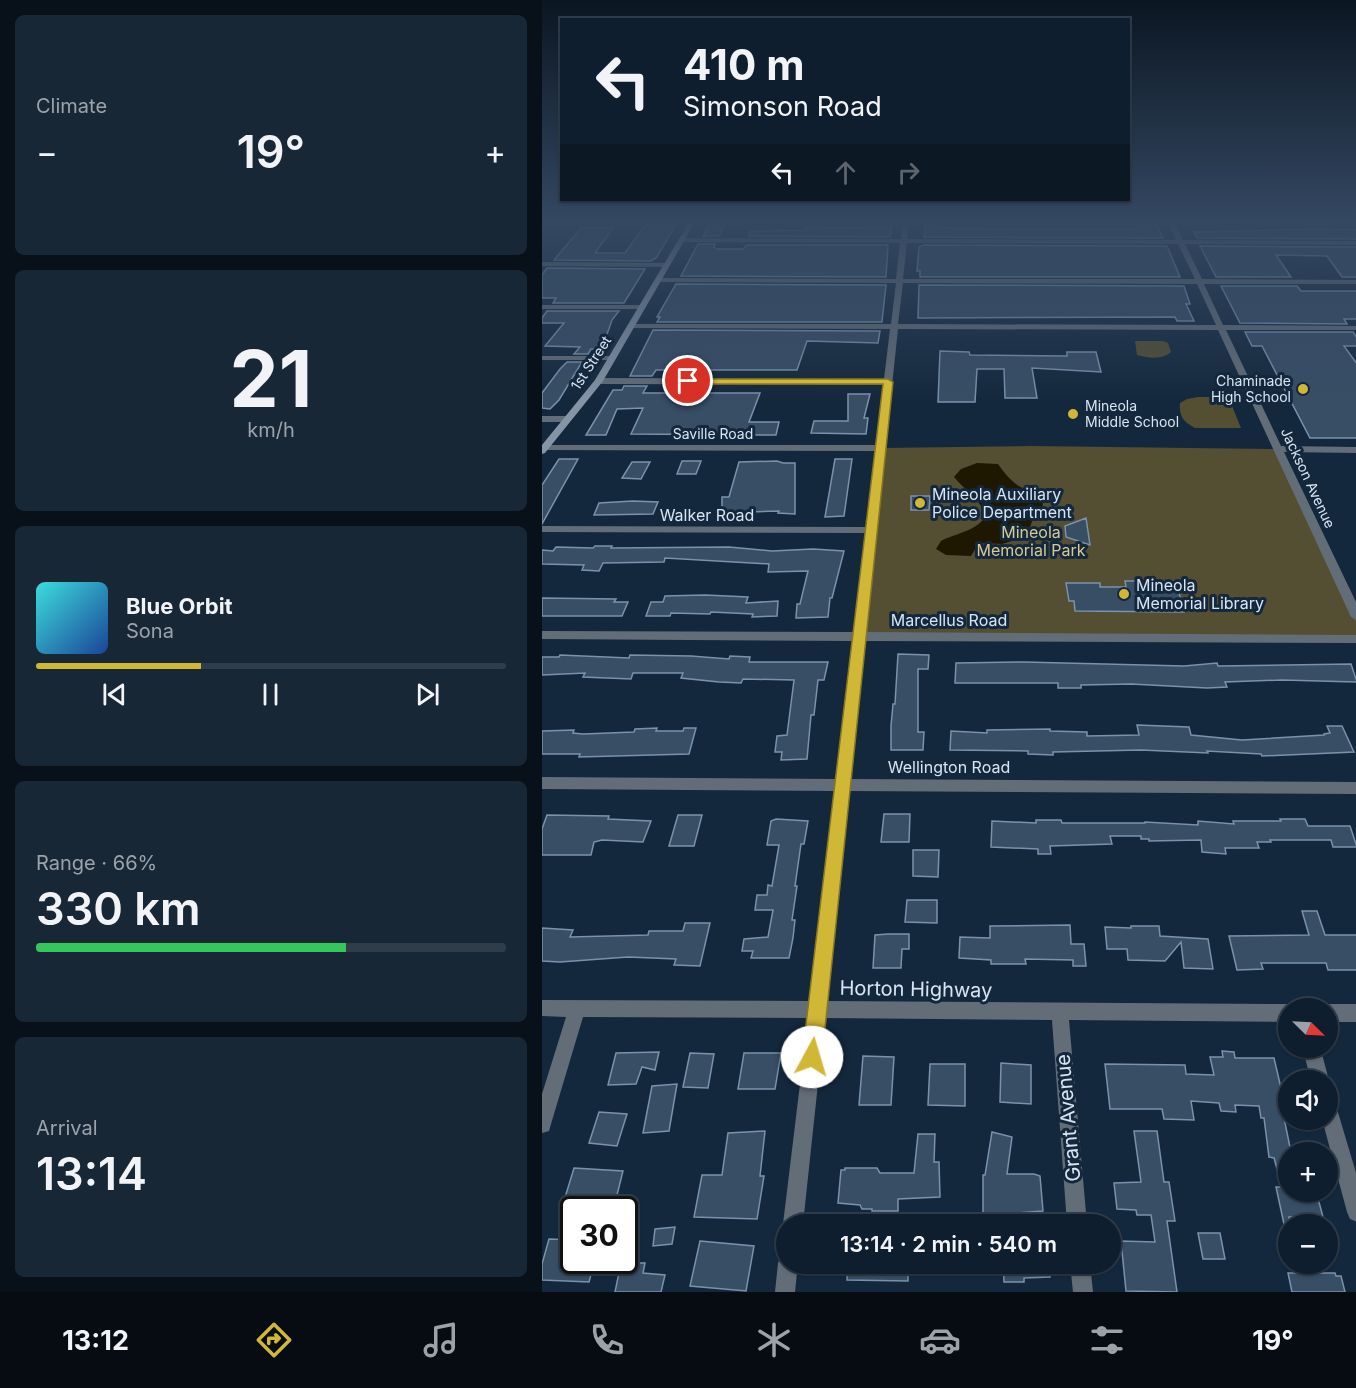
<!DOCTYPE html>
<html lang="en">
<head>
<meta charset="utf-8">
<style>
	body { margin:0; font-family:Inter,sans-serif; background:#182736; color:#f1f3f6; height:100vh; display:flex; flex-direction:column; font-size:22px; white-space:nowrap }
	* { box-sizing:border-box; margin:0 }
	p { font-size:20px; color:#9ba2aa }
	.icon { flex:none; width:33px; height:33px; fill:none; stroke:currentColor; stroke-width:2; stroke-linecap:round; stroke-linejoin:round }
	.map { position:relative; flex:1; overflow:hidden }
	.panel { display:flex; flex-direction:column; gap:15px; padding:15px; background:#081019; width:542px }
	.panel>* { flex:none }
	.guide { position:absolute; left:18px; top:18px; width:570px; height:183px; border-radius:0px; box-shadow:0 2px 4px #0004,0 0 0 2px #2f3c4a; background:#0f1e2e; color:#f1f3f6; overflow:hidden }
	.needle { width:39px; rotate:114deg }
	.fabs { position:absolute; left:736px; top:998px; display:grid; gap:12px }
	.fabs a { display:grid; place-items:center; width:60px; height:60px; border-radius:50%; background:#0f1e2e; box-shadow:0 2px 4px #0004,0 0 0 2px #2f3c4a; font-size:30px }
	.speed { position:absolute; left:18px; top:1196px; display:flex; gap:12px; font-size:30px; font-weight:700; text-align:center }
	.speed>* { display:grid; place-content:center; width:78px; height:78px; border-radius:50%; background:#0f1e2e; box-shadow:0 2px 4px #0004,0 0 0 2px #2f3c4a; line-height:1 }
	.speed .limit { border:3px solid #111; border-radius:9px; background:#fff; color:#111 }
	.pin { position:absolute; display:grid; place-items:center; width:51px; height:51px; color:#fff; margin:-26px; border:3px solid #fff; border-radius:50%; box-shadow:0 2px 6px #0007 }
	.me { position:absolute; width:66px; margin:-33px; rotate:6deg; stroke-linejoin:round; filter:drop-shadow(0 0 4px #0008) }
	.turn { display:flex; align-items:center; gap:21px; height:126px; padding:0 24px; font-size:27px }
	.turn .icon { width:78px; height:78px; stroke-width:2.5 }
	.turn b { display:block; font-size:42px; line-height:51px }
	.lanes { display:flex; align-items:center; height:57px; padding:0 24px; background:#0003; justify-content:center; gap:30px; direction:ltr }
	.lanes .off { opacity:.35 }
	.big { font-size:45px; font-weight:600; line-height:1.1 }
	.panel .tile { flex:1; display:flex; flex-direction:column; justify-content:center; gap:9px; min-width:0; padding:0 21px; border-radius:9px; background:#182736 }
	.panel .dial { align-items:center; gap:0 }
	.dial b { font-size:78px; line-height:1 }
	.song { display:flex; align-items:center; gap:18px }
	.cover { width:72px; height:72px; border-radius:9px; background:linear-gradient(135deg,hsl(180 70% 55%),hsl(220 70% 35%)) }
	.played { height:6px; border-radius:3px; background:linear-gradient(90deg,#d1b736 35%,#2f3c4a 35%) }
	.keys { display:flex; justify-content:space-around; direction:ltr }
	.heat { display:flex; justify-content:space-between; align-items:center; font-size:33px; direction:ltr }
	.charge { height:9px; border-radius:4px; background:linear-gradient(90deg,#34c759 66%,#2f3c4a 0) }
	.trip { position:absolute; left:234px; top:1214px; width:345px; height:60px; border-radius:30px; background:#0f1e2e; box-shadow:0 2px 4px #0004,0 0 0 2px #2f3c4a; font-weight:600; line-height:60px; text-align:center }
	.tab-bar { display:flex; height:96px; justify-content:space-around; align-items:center; background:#060c12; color:#9ba2aa }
	.tab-bar .icon { width:42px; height:42px }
	.tab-bar .on { color:#d1b736 }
	.tab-bar b { font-size:27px; color:#f1f3f6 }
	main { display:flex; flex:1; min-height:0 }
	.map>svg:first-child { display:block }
</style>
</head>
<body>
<main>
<section class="panel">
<div class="tile"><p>Climate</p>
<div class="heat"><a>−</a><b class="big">19°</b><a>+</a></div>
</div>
<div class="tile dial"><b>21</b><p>km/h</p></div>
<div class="tile">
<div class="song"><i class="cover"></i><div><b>Blue Orbit</b><p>Sona</p></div></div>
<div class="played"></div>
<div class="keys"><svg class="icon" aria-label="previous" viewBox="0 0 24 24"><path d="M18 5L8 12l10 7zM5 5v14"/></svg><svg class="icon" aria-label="pause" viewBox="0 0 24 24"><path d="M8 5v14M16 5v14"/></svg><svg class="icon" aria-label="next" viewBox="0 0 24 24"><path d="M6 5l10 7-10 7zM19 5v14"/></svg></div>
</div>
<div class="tile"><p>Range · 66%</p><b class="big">330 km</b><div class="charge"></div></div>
<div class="tile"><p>Arrival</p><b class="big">13:14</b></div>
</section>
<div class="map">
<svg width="815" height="1292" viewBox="0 0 815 1292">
	<rect width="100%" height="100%" fill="#14283d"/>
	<path fill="#544e32" d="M593 341H621L626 343 629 352C620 360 606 358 595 355Z
		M656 397H671L688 401 699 428H653C641 422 637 416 638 403L645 399Z
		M489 446 736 449 815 617 814 639 317 636 339 448Z"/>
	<path fill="#1e1800" d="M435 463 456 464C465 477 479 494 497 490L501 503 498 518 491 519 488 527 478 528 473 540 460 544 437 543 429 556 404 555 394 549 399 541C414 533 436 531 444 515 439 501 422 489 412 477L419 469Z"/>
	<path fill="#384e65" stroke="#7a92ac" stroke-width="1.5" d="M169 222H184L177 236H161Z
		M384 222H396V228L450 229H597L594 222H613L621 238 382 237Z
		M103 225H134L114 258 109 261 12 260 39 228H71L53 253H83Z
		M264 227 290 228 350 227 348 237 207 236 209 231 263 230Z
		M776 229 815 230V239L655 238 652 232Z
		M156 244H173L172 247 175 249H201L205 245H346L344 277 139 276Z
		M382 245 625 246 638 277H378V271H375L377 247Z
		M658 246 815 247V277H800L785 256 734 255 749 277H674Z
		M5 268 103 269 82 303H11L14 298H0V275Z
		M134 284 344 285 340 322H115L118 317H115Z
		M377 285 642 286 648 304H644L652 321H635L633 317 376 318Z
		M679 286H755L759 291H815V319H802L805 324 698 323Z
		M5 311H77L70 320 64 337 54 349H49L46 354H32L38 347 3 346 22 323H0V318Z
		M111 330 338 331 336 343 265 341 255 370H114L110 376H88Z
		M703 332H811L815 338V346H802L815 364V438H768L720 346H710Z
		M398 351 427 352 428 355 525 356V352H554L559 372 490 368 495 398H463L462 369H435L433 402H396Z
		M25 362H40L17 400 8 409 0 408V393L18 369Z
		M82 386H105L101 393H218L207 422H237L234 435 89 434 101 408 75 409 64 435H44L71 390H80Z
		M306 394H328L322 418H326L324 434 269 433 272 421H306Z
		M17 459H36L0 524V485Z
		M293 459H310L302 516 283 517Z
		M140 461H159L154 474H135Z
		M235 461 241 463H253V514L236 513 237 511 180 513V497H187L197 462Z
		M90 462H108L99 479 80 478Z
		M369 496H388L387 510H369Z
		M91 501 116 502 111 514 52 515 57 503Z
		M544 518 548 545 524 537 523 526Z
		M53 546H70L69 548 187 547 230 551 271 549 302 551 290 598H288L286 617 254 618 255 604H258L266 571 226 572 227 564 123 558 122 562 61 563 57 571 40 570 42 565 0 564V550L11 551 14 547 51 548Z
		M583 581H634L642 612 533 611 532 601H527L524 583H558V587H584Z
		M163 595 206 597 204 603 236 601 235 616 210 617 211 614 169 612 168 614 129 613 128 616H104L109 602H121L123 596Z
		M0 598 74 599 72 602H86L80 616H0Z
		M356 654 387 655 386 669H376V732H382L381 750H349V726L351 704H353Z
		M18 655 87 658 88 655 149 656 187 659 188 656 208 657 207 662H286L282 680H276L272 715H269L265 759 239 760 240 752H233L235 736 245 735 252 680 201 679 199 683 177 682 139 678 141 673H91L89 679 41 677 43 673 0 675V657H17Z
		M482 662 642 666 675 663 676 666 809 664 815 682 740 680 683 682 685 687 665 688 589 684 539 685V688H516V683H413L414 663Z
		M595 725 647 727 649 735 700 740 782 735V734L788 733 785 726H800L812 752 720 756 719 754 665 751 666 753 599 750 511 752V755L486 754V751L408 750 409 731 445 733V730L508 729V731L545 732V736L597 735Z
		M115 728 114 731H141L142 728H154L147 754 37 757 38 754H0V731L32 730 31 733 41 734 92 732 93 729Z
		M342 814H368L367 842H339Z
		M5 815 67 816 66 819 109 821 101 842 60 840 52 842 49 855H0V829Z
		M136 815H160L152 846H127Z
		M234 819 266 821 262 844H259L253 886H255L250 920H253L251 938 247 958H209L211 951H200L202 939 226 937 231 910H213L215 895H225L226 885 230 886 237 845H225L229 821Z
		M738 819H763L766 826H808L815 847H791L789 840H728L729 842H715L717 848H683L684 854 660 852 659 840 607 841V839H599V836H568L570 844 508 846 509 854H496V849L449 847 450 821 494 823V820H519L520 823H603V822L656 825V821L692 824 691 821H739Z
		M371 850H397L396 877 371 876Z
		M365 900H395V923L363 922Z
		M760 911H775L783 935H815V970H786L784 963H719L721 969 695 970 687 936 767 935Z
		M143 923H168L158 966 132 965 134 959 86 957 18 962 0 961V928L31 930 28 937 106 935 107 931H141Z
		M528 925 529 944H542L544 966H531V960L483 959 484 964H449V960L417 958 418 937 448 938V926Z
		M589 926H617L618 936 666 939 671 969 642 968 639 942 623 961 586 960 585 949H565L563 927 589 928Z
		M346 934H367V949H360L359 968H331L333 935Z
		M680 1051 692 1052 693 1058H732L746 1118H742L749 1152 747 1191H774L781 1217H747V1223L742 1224 734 1187H740L732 1158 727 1157 722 1118H719L717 1106 693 1105 694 1112 679 1111 677 1103 649 1101 652 1120 622 1119 620 1109H568L563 1064 643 1065 644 1074 672 1075 668 1057H681Z
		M117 1052 113 1070 100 1067 94 1084 66 1085 74 1053Z
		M148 1053 172 1054 166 1088 141 1087Z
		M202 1053H239L233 1089H196Z
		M321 1056 352 1057 349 1105H317Z
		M459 1063 489 1065V1104L458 1102Z
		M388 1064H423V1106L386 1105Z
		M135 1084 127 1131 101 1133 110 1086Z
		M57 1112 85 1114 75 1146 47 1143Z
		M223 1131 218 1176H222L215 1219 152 1217 160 1175H180L186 1133Z
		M592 1131H615L622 1182H627L633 1221H625L635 1292 584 1291 579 1241 613 1242 609 1215H595L594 1210 575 1209 572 1183 599 1182Z
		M450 1132 470 1137 465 1174H492L498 1176 501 1211 475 1213 473 1216 441 1214V1175H443Z
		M376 1134H393L392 1162H397L398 1197 356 1199V1211H330V1209H320L318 1205 296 1203 299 1170H303V1168H335L338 1173H372Z
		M32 1168 81 1171 72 1207 21 1204Z
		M133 1227 130 1244 111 1246 113 1229Z
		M656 1233H678L683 1259H661Z
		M7 1239 32 1240V1260H53L47 1282 0 1280V1264Z
		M158 1241 212 1246 204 1291 148 1286Z
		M79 1263H103L101 1273 123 1275 119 1292H73Z
		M306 1263H366V1281L305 1280Z
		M461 1263H507L508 1277 482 1278V1282H462Z
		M746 1273H793L794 1276H799L803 1292H750Z"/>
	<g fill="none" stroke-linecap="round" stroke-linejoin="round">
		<path fill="#636d78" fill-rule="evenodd" d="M361 222H367L365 239 634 240 626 222H632L641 240 815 241V245L643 244 660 279 815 280V284H662L681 325 815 326V330H684L739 446 815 447V453L742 452 815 604V621L809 617 676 330 356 329 324 632 815 635V643L323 641 308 779 815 782V794L307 791 285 1001 747 1004 753 1007 747 1008V1022L527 1020 545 1224H525L510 1020 283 1018 261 1224H244V1231L241 1224 266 1018 41 1017 9 1124 7 1131 0 1133V1094L24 1017 0 1016V1000L268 1001 293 791 0 789V777L294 779 311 641 0 639V631L312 632 324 533 0 532V526L324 527 334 451 3 450 0 449V445H334L341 385 57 384 53 381 57 378 342 379 348 329 89 328 85 326 89 324H349L354 283 116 282 113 280 116 278 354 279 358 243 139 242 136 240 139 238 359 239ZM365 243 636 244 653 279H361ZM361 283 655 284 674 325 356 324Z
			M0 262 125 263 128 265 125 267 0 266Z
			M0 305H100L104 307 100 309H0Z
			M0 356H70L74 358 70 360H0Z
			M0 416H26L30 419 26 422H0Z
			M786 1004H815V1022H786V1008H780Z
			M760 1047H778L787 1080 786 1082V1080H769Z
			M786 1100 792 1103 795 1109 815 1176V1222L808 1219 805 1212 780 1119H786Z
			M244 1253V1263H256L253 1292H233L236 1263 239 1256Z
			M528 1263H548L551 1292H531Z"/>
		<path fill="#8595a7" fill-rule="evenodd" d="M147 222H153L61 381 3 453 0 454V445L53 380Z"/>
	</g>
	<linearGradient id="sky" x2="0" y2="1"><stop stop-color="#0b1622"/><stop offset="0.55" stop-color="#344862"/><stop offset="1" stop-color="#344862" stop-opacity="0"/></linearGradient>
	<rect width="815" height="403" fill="url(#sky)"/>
	<path fill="#d1b736" stroke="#887723" stroke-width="1.5" d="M142 379H346L351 382 280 1057 277 1064 270 1067 263 1064 260 1057 341 384H146L142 383Z"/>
	<g fill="#d1b736" stroke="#14283d" stroke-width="2">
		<circle cx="761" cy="389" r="6"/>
		<circle cx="531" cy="414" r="6"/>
		<circle cx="378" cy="503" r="6"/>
		<circle cx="582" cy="594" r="6"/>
	</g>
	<g text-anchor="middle" stroke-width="6" stroke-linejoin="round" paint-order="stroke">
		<g font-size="14" fill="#d7e4f2" stroke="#14283d">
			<text transform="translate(49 363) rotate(-57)" y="5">1st Street</text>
			<text x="171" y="439">Saville Road</text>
			<text transform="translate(766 478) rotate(65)" y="5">Jackson Avenue</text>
		</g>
		<g font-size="14" fill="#d7e4f2" stroke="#14283d" text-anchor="end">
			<text x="749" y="386">Chaminade<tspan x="749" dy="16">High School</tspan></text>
			<text x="543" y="411" text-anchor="start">Mineola<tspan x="543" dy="16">Middle School</tspan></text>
		</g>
		<g font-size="16" fill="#d7e4f2" stroke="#14283d" text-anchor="start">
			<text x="390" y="500">Mineola Auxiliary<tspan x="390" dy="18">Police Department</tspan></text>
			<text x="594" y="591">Mineola<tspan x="594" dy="18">Memorial Library</tspan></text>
		</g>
		<g font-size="16" fill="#d7e4f2" stroke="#14283d">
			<text x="165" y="521">Walker Road</text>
			<text x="407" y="626">Marcellus Road</text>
			<text x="407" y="773">Wellington Road</text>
		</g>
		<g font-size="16" fill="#d6ca92" stroke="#14283d">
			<text x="489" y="538">Mineola<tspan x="489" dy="18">Memorial Park</tspan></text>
		</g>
		<g font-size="20" fill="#d7e4f2" stroke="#14283d">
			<text transform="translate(374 989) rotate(1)" y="7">Horton Highway</text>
			<text transform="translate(526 1118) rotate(-95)" y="7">Grant Avenue</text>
		</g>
	</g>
</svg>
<div class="fabs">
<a><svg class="needle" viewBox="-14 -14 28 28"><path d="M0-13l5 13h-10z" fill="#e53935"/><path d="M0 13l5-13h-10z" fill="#9ba2aa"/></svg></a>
<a><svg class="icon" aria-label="sound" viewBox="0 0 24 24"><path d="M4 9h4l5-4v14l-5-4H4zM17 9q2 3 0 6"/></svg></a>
<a>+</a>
<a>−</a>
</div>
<div class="speed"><div class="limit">30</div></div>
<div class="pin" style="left:146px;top:381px;background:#d93025"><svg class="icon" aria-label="arrive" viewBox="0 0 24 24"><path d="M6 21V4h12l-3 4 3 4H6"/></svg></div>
<svg class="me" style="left:270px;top:1057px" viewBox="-20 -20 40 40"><circle r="19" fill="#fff"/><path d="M0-13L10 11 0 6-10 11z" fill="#d1b736"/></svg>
<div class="trip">13:14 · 2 min · 540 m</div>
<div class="guide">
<div class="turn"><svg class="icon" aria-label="left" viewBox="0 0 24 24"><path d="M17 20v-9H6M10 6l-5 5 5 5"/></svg><div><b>410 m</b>Simonson Road</div></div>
<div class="lanes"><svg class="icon" aria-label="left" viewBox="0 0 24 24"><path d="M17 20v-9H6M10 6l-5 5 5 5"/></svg><svg class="icon off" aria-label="ahead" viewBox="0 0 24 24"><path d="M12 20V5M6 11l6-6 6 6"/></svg><svg class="icon off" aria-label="right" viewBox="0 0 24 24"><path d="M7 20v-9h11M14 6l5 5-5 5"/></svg></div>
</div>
</div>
</main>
<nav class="tab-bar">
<b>13:12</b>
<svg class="icon on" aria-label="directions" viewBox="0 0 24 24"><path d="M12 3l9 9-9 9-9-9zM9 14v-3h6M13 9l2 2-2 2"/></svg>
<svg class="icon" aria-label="music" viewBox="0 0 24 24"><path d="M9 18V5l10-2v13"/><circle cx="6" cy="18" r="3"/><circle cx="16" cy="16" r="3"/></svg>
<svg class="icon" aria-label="phone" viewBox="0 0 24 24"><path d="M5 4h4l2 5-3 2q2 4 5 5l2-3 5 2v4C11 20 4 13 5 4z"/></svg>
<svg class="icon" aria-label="climate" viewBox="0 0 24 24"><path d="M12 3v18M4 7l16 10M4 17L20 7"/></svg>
<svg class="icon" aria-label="car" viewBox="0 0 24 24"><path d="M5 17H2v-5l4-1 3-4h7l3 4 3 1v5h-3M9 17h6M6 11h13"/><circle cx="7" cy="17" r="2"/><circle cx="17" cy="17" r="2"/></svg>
<svg class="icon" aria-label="filters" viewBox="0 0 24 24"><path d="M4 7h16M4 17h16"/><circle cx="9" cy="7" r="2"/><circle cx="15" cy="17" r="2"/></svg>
<b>19°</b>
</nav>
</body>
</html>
